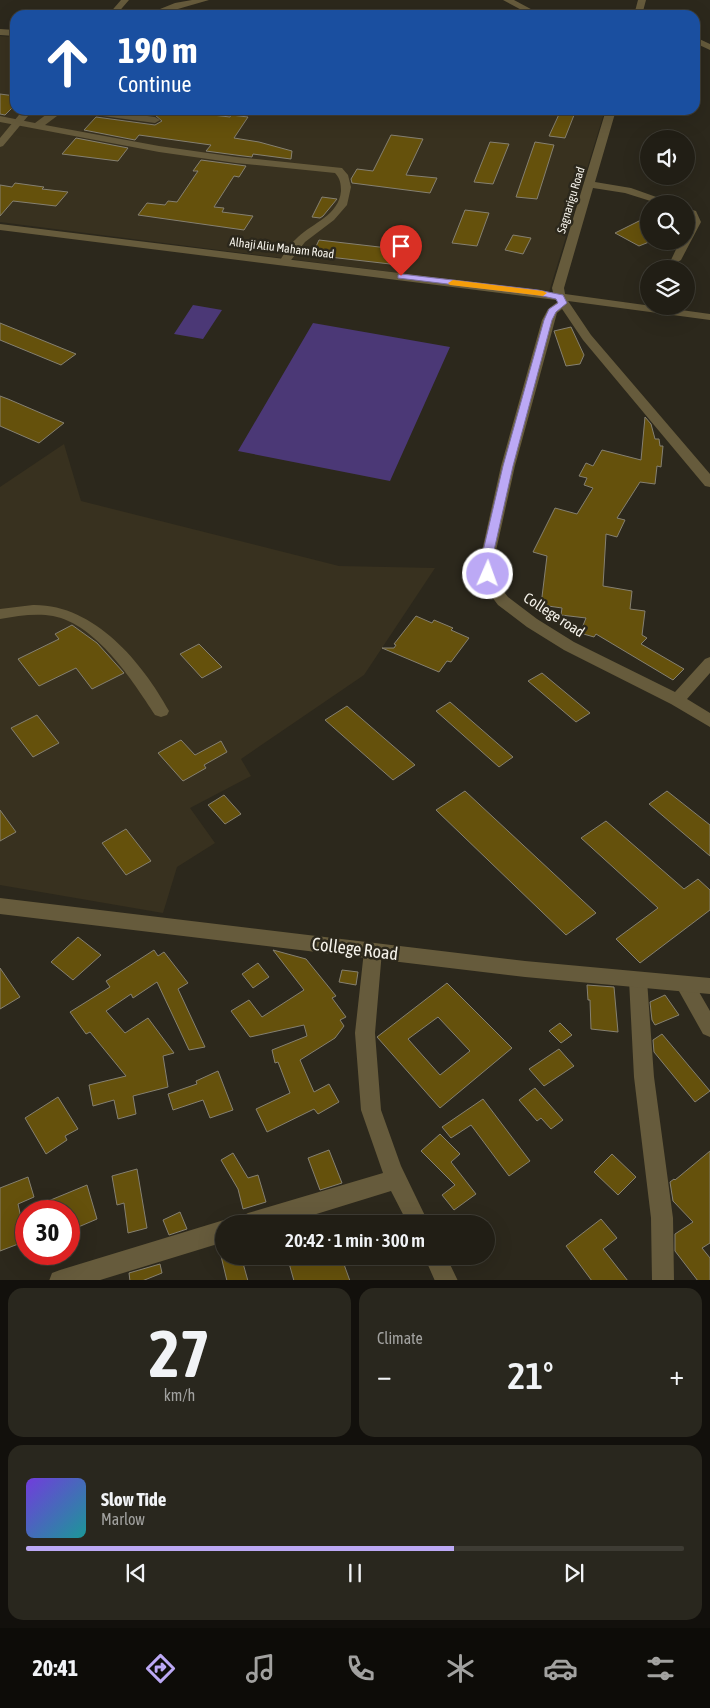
<!DOCTYPE html>
<html lang="en">
<head>
<meta charset="utf-8">
<style>
	body { margin:0; font-family:"Asap Condensed",sans-serif; background:#29271e; color:#f1f3f6; height:100vh; display:flex; flex-direction:column; font-size:19px; white-space:nowrap }
	* { box-sizing:border-box; margin:0 }
	p { font-size:16px; color:#a2a2a0 }
	.icon { flex:none; width:28px; height:28px; fill:none; stroke:currentColor; stroke-width:2; stroke-linecap:round; stroke-linejoin:round }
	.map { position:relative; height:1280px; overflow:hidden }
	.details { display:flex; flex-direction:column; gap:8px; padding:8px; background:#12100c; flex:1 }
	.details>* { flex:none }
	.banner { position:absolute; left:10px; top:10px; width:690px; height:105px; border-radius:15px; box-shadow:0 5px 20px #0002,0 0 0 1px #3e3c34; background:#1a4fa0; color:#fff; overflow:hidden }
	.controls { position:absolute; left:640px; top:130px; display:grid; gap:10px }
	.controls a { display:grid; place-items:center; width:55px; height:55px; border-radius:50%; background:#211e15; box-shadow:0 5px 20px #0002,0 0 0 1px #3e3c34; font-size:25px }
	.speed { position:absolute; left:15px; top:1200px; display:flex; gap:10px; font-size:25px; font-weight:700; text-align:center }
	.speed>* { display:grid; place-content:center; width:65px; height:65px; border-radius:50%; background:#211e15; box-shadow:0 5px 20px #0002,0 0 0 1px #3e3c34; line-height:1 }
	.speed .limit { border:8px solid #d22; background:#fff; color:#111 }
	.pin { position:absolute; display:grid; place-items:center; width:42px; height:42px; color:#fff; margin:-51px -21px; border-radius:50% 50% 50% 0; rotate:-45deg; box-shadow:0 0 5px #0007 }
	.pin .icon { rotate:45deg }
	.me { position:absolute; width:55px; margin:-28px; rotate:2deg; stroke-linejoin:round; filter:drop-shadow(0 0 4px #0008) }
	.turn { display:flex; align-items:center; gap:18px; height:105px; padding:0 25px; font-size:22px }
	.turn .icon { width:65px; height:65px; stroke-width:2.5 }
	.turn b { display:block; font-size:35px; line-height:42px }
	.big { font-size:38px; font-weight:600; line-height:1.1 }
	.details .card { flex:1; display:flex; flex-direction:column; justify-content:center; gap:8px; min-width:0; padding:0 18px; border-radius:15px; background:#29271e }
	.details .dial { align-items:center; gap:0 }
	.dial b { font-size:65px; line-height:1 }
	.song { display:flex; align-items:center; gap:15px }
	.cover { width:60px; height:60px; border-radius:8px; background:linear-gradient(135deg,hsl(260 70% 55%),hsl(180 70% 35%)) }
	.played { height:5px; border-radius:2px; background:linear-gradient(90deg,#bca9f5 65%,#3e3c34 65%) }
	.keys { display:flex; justify-content:space-around; direction:ltr }
	.heat { display:flex; justify-content:space-between; align-items:center; font-size:28px; direction:ltr }
	.details .tiles { flex:1; display:grid; gap:8px; grid-template-columns:1fr 1fr }
	.card:last-child { grid-column:span 2 }
	.trip { position:absolute; left:215px; top:1215px; width:280px; height:50px; border-radius:25px; background:#211e15; box-shadow:0 5px 20px #0002,0 0 0 1px #3e3c34; font-weight:600; line-height:50px; text-align:center }
	.tabs { display:flex; height:80px; justify-content:space-around; align-items:center; background:#0d0c08; color:#a2a2a0 }
	.tabs .icon { width:35px; height:35px }
	.tabs .on { color:#bca9f5 }
	.tabs b { font-size:22px; color:#f1f3f6 }
	.map>svg:first-child { display:block }
</style>
</head>
<body>
<div class="map">
<svg width="710" height="1281" viewBox="0 0 710 1281">
	<rect width="100%" height="100%" fill="#2c281c"/>
	<path fill="#38311f" d="M0 36 15 37V110H605L549 292 0 222Z
		M64 444 81 501 339 566 435 568 364 675 241 759 251 776 190 808 215 843 177 867 163 913 0 885V487Z"/>
	<path fill="#4b3876" d="M193 305 222 310 203 339 174 334Z
		M313 323 450 347 390 481 238 451Z"/>
	<path fill="#65510c" stroke="#858071" fill-rule="evenodd" d="M0 94 15 96V105L5 115 0 114Z
		M116 110H198L195 113 230 117 231 115 248 117 234 138 259 142 292 151 291 159 253 154 252 157 236 155 206 151 211 145 139 135 135 140 84 130 96 117 155 125 162 121 155 115Z
		M561 110H576L565 138 549 136Z
		M391 135 423 139 406 175 437 178 430 193 352 183 351 179 357 169 373 171Z
		M76 138 128 148 118 161 62 154Z
		M490 142 509 144 493 184 474 182Z
		M535 142 554 145 537 199 516 197Z
		M201 160 246 166 239 177 234 176 214 207 224 208 222 212 253 216 244 230 138 215 147 203 165 205 168 201 177 202 198 171H193Z
		M15 183 44 187 42 189 68 192 56 206 13 201 0 216V185L12 187Z
		M322 197 337 199 323 216 320 218 312 217Z
		M465 210 489 213 477 246 452 243Z
		M649 216V242L639 246 615 233Z
		M513 235 531 238 523 254 505 250Z
		M319 240 405 250 399 265 312 255Z
		M0 323 76 354 61 365 0 340Z
		M571 327 584 355 580 364 566 366 554 331Z
		M0 396 8 399 64 423 39 443 0 426Z
		M645 417 651 424 655 439H659L660 446H663L661 467 657 466 655 484 640 482 617 518 625 520 617 537 606 534 603 586 632 591 630 609 645 611 642 635 647 638 641 644 684 669 673 680 596 634 594 637 580 633 586 618 561 615 562 608 541 605 547 556 533 552 555 508 577 514 593 488 584 485 587 478 579 476 586 463 593 466 602 450 641 460Z
		M416 616 432 623 434 620 453 628 451 630 469 638 451 662 447 661 439 672 382 648H394L396 645 394 644Z
		M72 625 97 643 124 673 92 689 76 668 39 686 18 659 59 639 55 634Z
		M199 644 222 667 202 678 180 654Z
		M542 673 590 713 576 722 528 681Z
		M450 702 513 757 499 767 436 711Z
		M347 706 415 765 393 780 325 720Z
		M37 715 59 743 33 757 11 728Z
		M181 740 195 755 221 741 227 752 204 765 206 768 183 781 158 753Z
		M465 791 596 913 566 935 436 810Z
		M667 791 710 825V856L649 804Z
		M224 795 241 814 225 824 208 805Z
		M0 810 16 832 0 841Z
		M606 821 684 889 698 879 710 890V910L640 963 616 939 658 908 581 838Z
		M126 829 151 861 126 875 102 843Z
		M78 937 101 955 73 980 51 962Z
		M154 950 158 956 164 952 188 983 178 989 205 1047 189 1050 157 982 133 998 131 994 106 1011 125 1033 148 1018 174 1053 163 1056 168 1087 133 1096 136 1114 118 1119 114 1100 93 1106 89 1085 126 1076 90 1032 86 1034 70 1012 110 987 106 981Z
		M273 950 306 959 336 996 332 998 346 1017 340 1020 344 1026 335 1038 300 1060 314 1092 329 1084 339 1102 318 1114 314 1109 267 1132 256 1109 290 1093 278 1062 275 1063 272 1050 307 1036 304 1025 250 1037 231 1011 249 1000 262 1017 304 990Z
		M258 963 269 977 253 988 242 974Z
		M0 968 20 997 0 1009Z
		M342 970 358 972 356 985 339 982Z
		M447 983 512 1048 440 1108 377 1037ZM438 1017 470 1051 440 1075 408 1039Z
		M587 985 614 987 618 1032 591 1029 590 1000H588Z
		M665 995 679 1015 655 1025 652 1020 650 1002Z
		M560 1023 572 1035 561 1043 549 1031Z
		M662 1034 710 1091 695 1102 654 1052 653 1040Z
		M559 1049 574 1066 544 1086 529 1069Z
		M218 1071 233 1110 210 1118 203 1100 173 1110 168 1094 197 1084 196 1081Z
		M535 1088 563 1120 551 1129 541 1118 537 1121 519 1100Z
		M58 1097 78 1129 65 1136 67 1140 46 1154 25 1118Z
		M483 1099 530 1161 509 1176 471 1125 451 1138 442 1127Z
		M440 1134 460 1154 451 1162 476 1194 454 1210 442 1195 455 1185 421 1151Z
		M329 1150 342 1183 320 1190 308 1158Z
		M710 1151V1243L702 1248 710 1258V1281H698L675 1251V1234L693 1222 673 1201 670 1182 674 1179 675 1180Z
		M233 1153 248 1178 258 1175 266 1202 243 1209 238 1189 221 1160Z
		M612 1154 636 1177 618 1195 594 1172Z
		M137 1169 147 1228 128 1233 124 1203 117 1205 112 1176Z
		M28 1177 34 1197 18 1204 26 1241 0 1251V1188Z
		M87 1185 97 1219 69 1231V1211H24Z
		M180 1212 187 1229 169 1235 163 1220Z
		M601 1219 617 1238 603 1249 628 1281H592L566 1246Z
		M221 1256H241L248 1281H227Z
		M287 1256H341L350 1281H294Z
		M160 1264 162 1273 142 1281H130L129 1273Z"/>
	<g fill="none" stroke-linecap="round" stroke-linejoin="round">
		<path fill="#665b3c" fill-rule="evenodd" d="M192 0H209L157 15H145L175 3Z
			M503 0H514L542 15H531Z
			M638 0H646L642 15H634Z
			M0 29 15 30V36L0 35Z
			M695 37 710 44V50L695 43Z
			M55 110H101L155 117 160 120 155 123 80 113 57 116 45 125 159 146 236 157 342 168 348 175 351 187 347 205 334 220 305 242 288 264H280L279 262C284 254 290 244 298 237 313 223 339 215 341 191 341 184 340 178 335 173L236 163 159 152 0 122V116L35 123 51 111Z
			M606 110H616L595 182 631 188 676 204H660L625 193 593 188 564 288 565 294 710 314V320L568 301 567 305 557 313 515 466 493 564 500 587 508 597 537 619 574 642 675 692 705 659 710 657V673L687 699 710 713V727L671 704 564 650 527 627 498 605 486 589 479 564 501 466 542 320 548 309 560 300 554 297 552 288Z
			M686 208 696 211 701 222 681 260 676 263 671 260 680 241H686V230L691 222 686 215Z
			M33 605C94 604 142 662 169 711L167 715 161 717 155 715C133 681 96 624 53 616 36 613 17 616 0 619V609Z
			M373 943 379 945 382 951 375 1033 381 1110 401 1166 429 1224H408L391 1191 284 1224H238L241 1217 248 1213 383 1173 361 1110 355 1033 364 951 367 945Z
			M638 972 645 974 647 980 654 1077 673 1218 674 1281H652L651 1218 634 1077 629 980 631 974Z
			M684 976 691 978 710 1011V1037L703 1034 675 984 677 978Z
			M224 1220 232 1224H224V1242L97 1281H49L52 1273 60 1270Z
			M424 1256H446L458 1281H435Z"/>
		<path fill="#665b3c" fill-rule="evenodd" d="M121 0H129L116 15H108Z
			M23 110H33L3 146 0 147V138Z
			M0 224 538 290 564 295 591 335 710 474V487L705 486 583 340 556 300 0 230Z
			M0 898 525 961 710 978V994L525 977 0 914Z"/>
	</g>
	<path fill="#bca9f5" stroke="#7a6e9f" d="M401 274 538 290 563 295 567 303 556 312 552 320 513 466 491 564 493 574 492 577H484L480 564 503 466 544 320 549 309 558 303 556 299 538 295 398 278V275Z"/>
	<path fill="#f59e0b" d="M453 280 543 291 547 293 543 296 450 285 448 283Z"/>
	<g text-anchor="middle" stroke-width="5" stroke-linejoin="round" paint-order="stroke">
		<g font-size="12" fill="#f5f2ea" stroke="#2c281c">
			<text transform="translate(571 200) rotate(-73)" y="4">Sagnarigu Road</text>
			<text transform="translate(282 248) rotate(7)" y="4">Alhaji Aliu Maham Road</text>
		</g>
		<g font-size="15" fill="#f5f2ea" stroke="#2c281c">
			<text transform="translate(554 615) rotate(33)" y="5">College road</text>
		</g>
		<g font-size="18" fill="#f5f2ea" stroke="#2c281c">
			<text transform="translate(355 949) rotate(7)" y="6">College Road</text>
		</g>
	</g>
</svg>
<div class="controls">
<a><svg class="icon" aria-label="sound" viewBox="0 0 24 24"><path d="M4 9h4l5-4v14l-5-4H4zM17 9q2 3 0 6"/></svg></a>
<a><svg class="icon" aria-label="search" viewBox="0 0 24 24"><circle cx="10" cy="10" r="6"/><path d="M15 15l6 6"/></svg></a>
<a><svg class="icon" aria-label="layers" viewBox="0 0 24 24"><path d="M12 4l9 5-9 5-9-5zM3 14l9 5 9-5"/></svg></a>
</div>
<div class="speed"><div class="limit">30</div></div>
<div class="pin" style="left:401px;top:276px;background:#d93025"><svg class="icon" aria-label="arrive" viewBox="0 0 24 24"><path d="M6 21V4h12l-3 4 3 4H6"/></svg></div>
<svg class="me" style="left:488px;top:574px" viewBox="-20 -20 40 40"><circle r="17" fill="#bca9f5" stroke="#fff" stroke-width="3"/><path d="M0-11L8 9 0 5-8 9z" fill="#fff"/></svg>
<div class="trip">20:42 · 1 min · 300 m</div>
<div class="banner">
<div class="turn"><svg class="icon" aria-label="ahead" viewBox="0 0 24 24"><path d="M12 20V5M6 11l6-6 6 6"/></svg><div><b>190 m</b>Continue</div></div>
</div>
</div>
<section class="details">
<div class="tiles">
<div class="card dial"><b>27</b><p>km/h</p></div>
<div class="card"><p>Climate</p>
<div class="heat"><a>−</a><b class="big">21°</b><a>+</a></div>
</div>
<div class="card">
<div class="song"><i class="cover"></i><div><b>Slow Tide</b><p>Marlow</p></div></div>
<div class="played"></div>
<div class="keys"><svg class="icon" aria-label="previous" viewBox="0 0 24 24"><path d="M18 5L8 12l10 7zM5 5v14"/></svg><svg class="icon" aria-label="pause" viewBox="0 0 24 24"><path d="M8 5v14M16 5v14"/></svg><svg class="icon" aria-label="next" viewBox="0 0 24 24"><path d="M6 5l10 7-10 7zM19 5v14"/></svg></div>
</div>
</div>
</section>
<nav class="tabs">
<b>20:41</b>
<svg class="icon on" aria-label="directions" viewBox="0 0 24 24"><path d="M12 3l9 9-9 9-9-9zM9 14v-3h6M13 9l2 2-2 2"/></svg>
<svg class="icon" aria-label="music" viewBox="0 0 24 24"><path d="M9 18V5l10-2v13"/><circle cx="6" cy="18" r="3"/><circle cx="16" cy="16" r="3"/></svg>
<svg class="icon" aria-label="phone" viewBox="0 0 24 24"><path d="M5 4h4l2 5-3 2q2 4 5 5l2-3 5 2v4C11 20 4 13 5 4z"/></svg>
<svg class="icon" aria-label="climate" viewBox="0 0 24 24"><path d="M12 3v18M4 7l16 10M4 17L20 7"/></svg>
<svg class="icon" aria-label="car" viewBox="0 0 24 24"><path d="M5 17H2v-5l4-1 3-4h7l3 4 3 1v5h-3M9 17h6M6 11h13"/><circle cx="7" cy="17" r="2"/><circle cx="17" cy="17" r="2"/></svg>
<svg class="icon" aria-label="filters" viewBox="0 0 24 24"><path d="M4 7h16M4 17h16"/><circle cx="9" cy="7" r="2"/><circle cx="15" cy="17" r="2"/></svg>
</nav>
</body>
</html>
